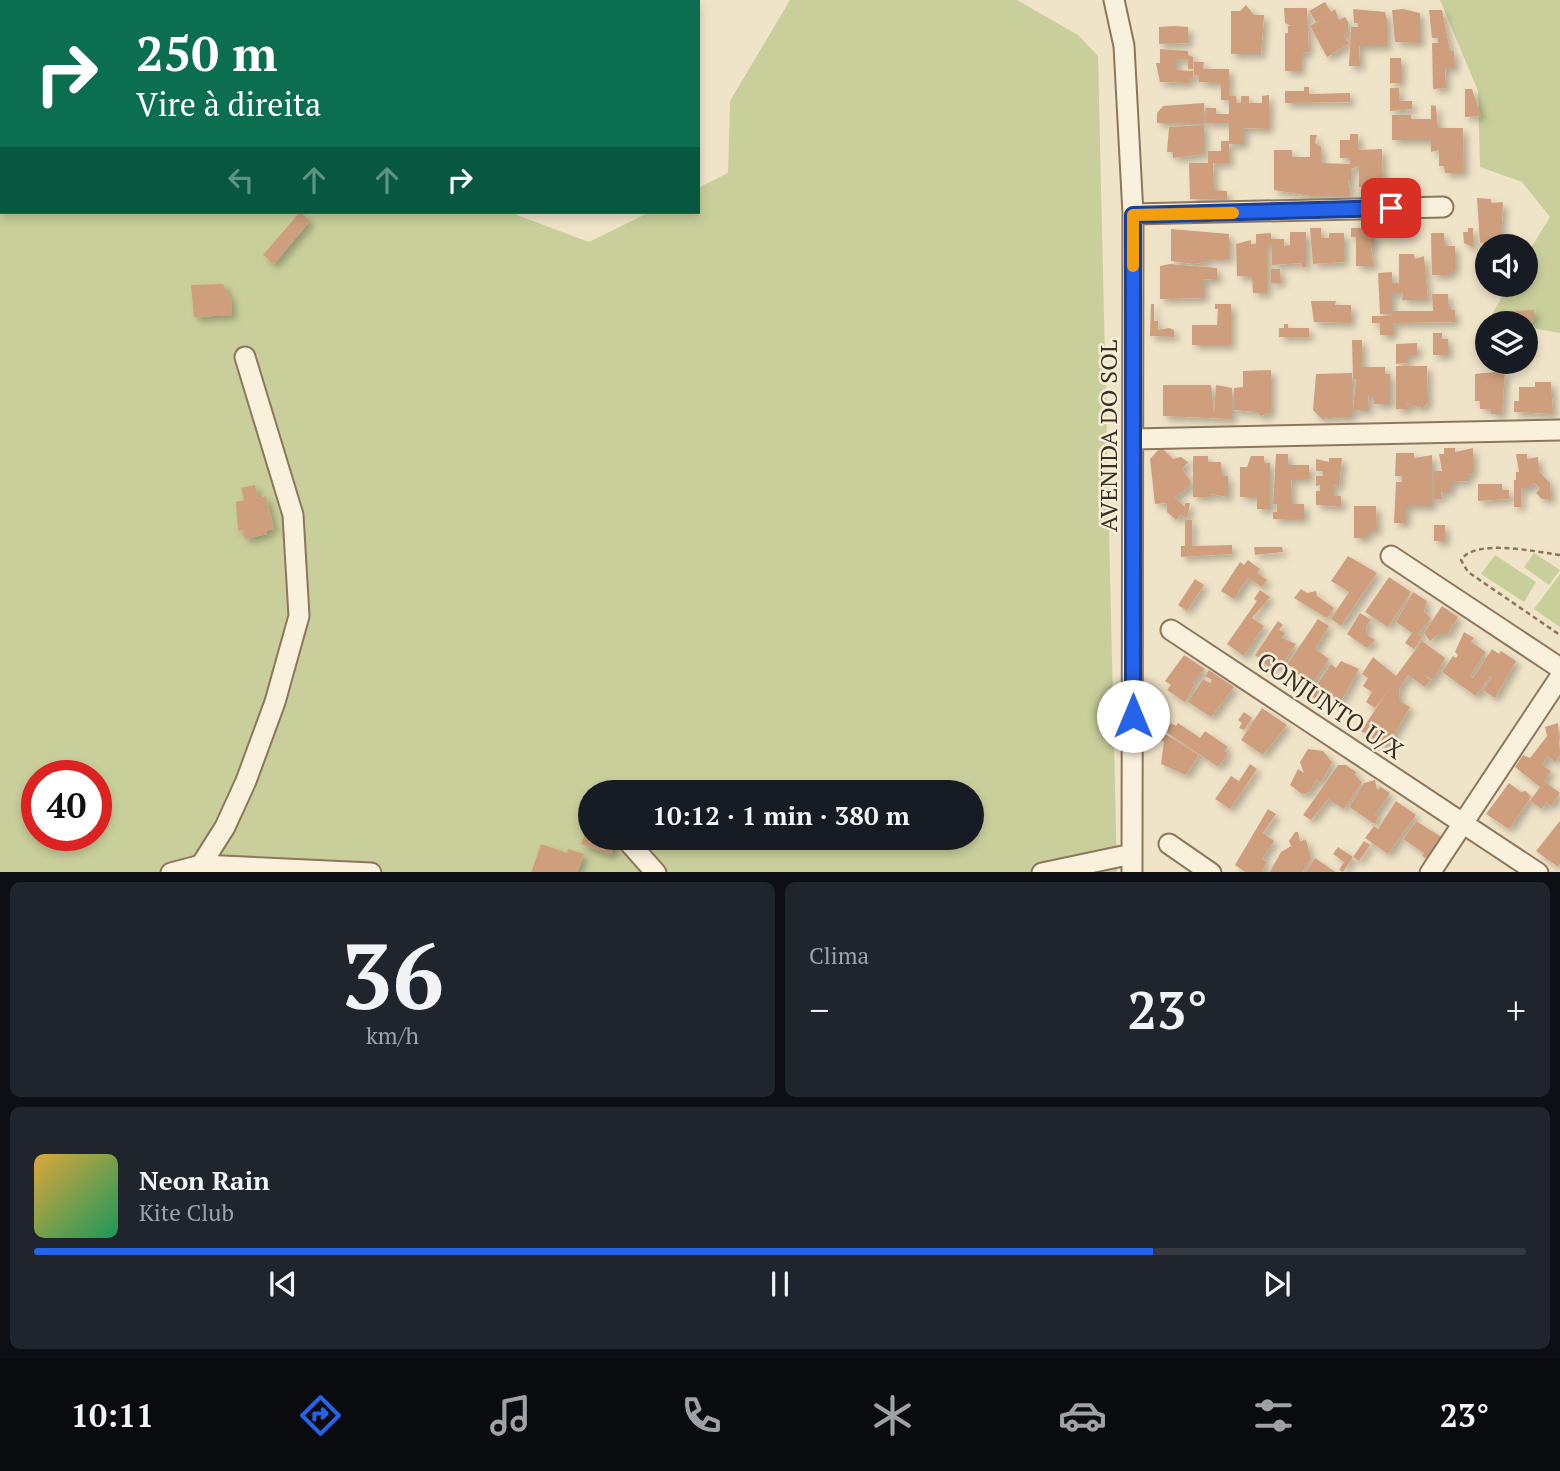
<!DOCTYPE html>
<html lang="pt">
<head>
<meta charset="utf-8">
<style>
	body { margin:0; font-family:"PT Serif",serif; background:#20242c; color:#f1f3f6; height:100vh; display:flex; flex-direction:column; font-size:26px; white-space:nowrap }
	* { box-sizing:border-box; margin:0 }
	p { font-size:23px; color:#9ea1a6 }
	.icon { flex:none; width:38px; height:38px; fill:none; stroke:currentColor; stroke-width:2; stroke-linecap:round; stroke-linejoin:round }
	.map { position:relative; height:872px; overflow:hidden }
	.side { display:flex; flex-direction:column; gap:10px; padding:10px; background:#0d0f14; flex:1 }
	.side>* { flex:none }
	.banner { position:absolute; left:0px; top:0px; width:700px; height:214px; box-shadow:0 4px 10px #0003; background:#0b6e4f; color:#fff; overflow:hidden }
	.fabs { position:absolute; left:1475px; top:234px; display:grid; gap:14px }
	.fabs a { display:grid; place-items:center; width:63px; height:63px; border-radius:50%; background:#171b24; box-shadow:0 4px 10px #0003; font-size:35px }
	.speed { position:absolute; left:21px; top:760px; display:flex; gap:14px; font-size:35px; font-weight:700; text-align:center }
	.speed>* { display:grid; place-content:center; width:91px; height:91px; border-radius:50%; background:#171b24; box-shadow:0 4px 10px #0003; line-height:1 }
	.speed .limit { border:10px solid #d22; background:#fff; color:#111 }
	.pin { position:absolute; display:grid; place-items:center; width:60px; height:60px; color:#fff; margin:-30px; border-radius:14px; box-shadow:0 4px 10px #0006 }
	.me { position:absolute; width:77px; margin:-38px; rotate:0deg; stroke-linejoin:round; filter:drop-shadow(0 0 5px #0008) }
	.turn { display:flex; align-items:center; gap:24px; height:147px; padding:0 21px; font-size:32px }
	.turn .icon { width:91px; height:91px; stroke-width:2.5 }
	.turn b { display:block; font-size:49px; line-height:60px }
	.lanes { display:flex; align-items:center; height:66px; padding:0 21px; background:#0003; justify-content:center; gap:35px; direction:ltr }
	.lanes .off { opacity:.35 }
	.big { font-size:52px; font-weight:700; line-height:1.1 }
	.side .widget { flex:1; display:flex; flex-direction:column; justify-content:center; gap:10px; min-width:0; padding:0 24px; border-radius:10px; background:#20242c }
	.side .dial { align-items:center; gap:0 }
	.dial b { font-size:91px; line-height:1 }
	.song { display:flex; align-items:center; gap:21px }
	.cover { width:84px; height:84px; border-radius:10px; background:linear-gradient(135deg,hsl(40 70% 55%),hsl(150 70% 35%)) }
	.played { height:7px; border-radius:4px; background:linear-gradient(90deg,#2563eb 75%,#363941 75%) }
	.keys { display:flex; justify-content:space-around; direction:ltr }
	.heat { display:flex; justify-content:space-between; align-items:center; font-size:38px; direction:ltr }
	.side .tiles { flex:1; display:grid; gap:10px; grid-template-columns:1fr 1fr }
	.widget:last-child { grid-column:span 2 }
	.trip { position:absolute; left:578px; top:780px; width:406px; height:70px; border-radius:35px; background:#171b24; box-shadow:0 4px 10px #0003; font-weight:700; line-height:70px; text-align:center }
	.dock { display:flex; height:112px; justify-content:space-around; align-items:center; background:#090b0e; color:#9ea1a6 }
	.dock .icon { width:49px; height:49px }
	.dock .selected { color:#2563eb }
	.dock b { font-size:32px; color:#f1f3f6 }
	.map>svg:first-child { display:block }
</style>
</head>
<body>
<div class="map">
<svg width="1560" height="873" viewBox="0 0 1560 873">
	<defs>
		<filter id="shadow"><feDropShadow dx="4.5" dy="4.5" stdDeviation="3.5" flood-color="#0004"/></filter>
	</defs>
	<rect width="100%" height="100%" fill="#f0e4c8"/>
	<path fill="#c9cf9b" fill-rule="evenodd" d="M0 0 367 2H2V212H509L589 242 650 212H698V188L728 173 730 101 790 0H1017L1078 35 1098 56 1117 872H0ZM37 775H96V835H37ZM590 793H971V838H590Z
		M1440 0H1560V333L1526 327V324L1488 321 1509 285H1526V256L1550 217 1522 182 1480 167 1478 91Z
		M1534 553 1560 570 1549 585 1524 567Z
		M1495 555 1536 582 1524 602 1481 574Z
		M1560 574V627L1534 609Z"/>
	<path fill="#cf9f7d" filter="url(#shadow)" d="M1325 2 1331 12 1335 9 1339 20 1345 17 1348 22V32L1344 35 1349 44 1327 57 1310 26 1329 15 1316 22 1309 11Z
		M1246 5 1254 15H1264L1261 54H1231V11H1240Z
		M1284 8H1307L1309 52 1301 53V71H1285V33H1288V26H1291L1285 23Z
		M1353 9 1385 12 1387 20V46H1359L1360 66H1349L1351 27H1358V23H1354Z
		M1403 9 1420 13V43L1395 42 1392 10Z
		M1429 10H1442L1450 51H1454L1455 68H1445L1446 88 1433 89 1432 43H1438V38H1432Z
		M1174 26 1188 27V43L1159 44V27Z
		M1160 49 1188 51V55L1193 57V69H1188V59H1176V70L1193 71V79H1189V83L1160 82 1156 63H1160Z
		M1390 58H1401V83H1390Z
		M1194 62H1204L1203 69H1229V96H1236L1237 103H1241V96H1249V103H1262V96L1269 95V129L1244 128V144H1229V163H1213L1214 190 1227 191V200L1190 199 1189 163H1208V151H1221V141H1229V123H1206V108H1216V114H1229V100H1221V83L1199 82V75H1194Z
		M1304 87H1309V94L1350 93V102L1285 103V91H1304Z
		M1390 88H1399V101H1412V109L1390 111Z
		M1465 89H1472L1481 116 1465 117Z
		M1204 103V123H1157V113L1163 106Z
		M1431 105 1436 106 1438 128H1463L1464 173H1445L1444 166H1439V150L1431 152V140H1392V115H1411V119H1431Z
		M1204 125V154L1173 158V152H1167L1169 127Z
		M1350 134H1358V150L1382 149 1383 189 1359 187V166L1351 169V180H1348L1351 196H1311L1274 190V150H1292V157H1310V135H1317L1315 143 1321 147V163L1350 164V158H1340V140H1350Z
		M1477 198 1491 199V203L1503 202 1501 242 1480 243Z
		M300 212 310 221 274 264 263 255Z
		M1310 228H1321V238H1329V233H1344V262L1313 264Z
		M1351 228H1368V234H1374V248H1371L1374 266H1356V237H1351Z
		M1468 228H1473L1474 248 1464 243 1463 232H1468Z
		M1171 229 1229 234V259H1205V262L1194 264 1171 261Z
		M1290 232H1306V267H1302L1301 263 1272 265V244H1267V293H1253L1252 277 1237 276 1236 244 1251 240V244H1256V234L1271 233V239H1284V246L1290 245Z
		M1431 233H1444V246H1455V271H1450V275H1432Z
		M1399 254H1414L1415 259 1424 256 1428 300H1402L1403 293H1392V311H1433L1432 294H1448L1449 310H1455V322L1393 323V335H1380V323H1372V316H1392V314H1380L1378 273 1392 272V283H1399Z
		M1170 264 1217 268V280L1204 279V298L1160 299V266Z
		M1271 269H1280L1281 283H1271Z
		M223 284 231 300 232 315 194 317 191 285Z
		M1311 301H1336L1335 305H1351V323L1314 322Z
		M1151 304H1154V321H1158V330L1169 328 1174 330V337L1150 336Z
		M1215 304H1231V345H1192V325H1217L1218 309H1215Z
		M1534 310V321L1513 322V311Z
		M1284 324H1288V328H1309V337H1279V328H1284Z
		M1433 333H1442V339H1448V355H1433Z
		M1352 340H1362V367H1385V374H1390V404H1374V395H1368L1369 410H1353L1356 379H1353Z
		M1417 343V355H1407V363L1396 364V344Z
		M1396 366H1427L1428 402 1423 408 1407 404 1410 409H1396Z
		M1271 370V413L1260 416 1257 412 1234 410V388L1243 387V371Z
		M1505 371 1502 414H1491V409H1480V401H1475V374Z
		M1352 373V417H1326L1323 420 1313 410 1316 374Z
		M1535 382H1551L1553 414 1514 412V401H1519V387H1535Z
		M1163 385H1211L1214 413 1216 385 1232 388V419L1163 416Z
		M1161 447 1173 459 1181 457 1188 462 1182 469 1190 480V486L1175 497 1185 507V503H1190L1187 518 1180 515 1176 520 1167 512V503L1155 504 1150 459Z
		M1444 448H1455V452L1473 448V473L1468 475V481L1451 482V492H1441L1442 499H1434V471H1442L1439 454H1444Z
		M1396 453H1414V458L1432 455V506H1406V523H1394L1396 482H1402V476H1395Z
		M1276 454H1288V465H1309V479H1291L1292 504H1304V519H1273V512H1277V504H1273Z
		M1516 454H1527V459L1538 457 1539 471 1550 483 1551 500 1542 499 1536 493 1540 488 1534 483 1529 488H1521V507H1514V480H1516V472H1519Z
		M1193 456H1208V462H1221L1222 476H1228V497L1210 494V497H1193Z
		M1251 456H1264V463H1270V509H1257V497H1240V467H1247Z
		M1329 458H1342L1339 487 1333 484V496H1341V507L1316 505V491H1320V485L1316 486V476H1323V471H1316V459L1329 462Z
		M1478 484H1502V490H1509V499L1478 501Z
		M255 485 258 498 266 496 274 529 266 531 267 534 245 539 243 530 238 531 236 502 244 500 241 488Z
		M1354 506H1376L1377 531H1367V538H1354Z
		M1185 520H1192V546L1232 545V554L1181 557V546H1185Z
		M1434 525H1445V542L1434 541Z
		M1254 547H1282L1283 552 1255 555Z
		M1348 556 1377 573 1341 626 1331 619 1349 592 1331 581Z
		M1248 560 1260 569 1257 573 1267 580 1262 587 1248 578 1234 599 1221 591 1240 562 1244 565Z
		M1389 577 1411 592 1388 627 1365 612Z
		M1195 579 1204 585 1187 611 1178 605Z
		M1301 589 1307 593 1316 591 1317 596 1334 608 1327 618 1294 598Z
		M1260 590 1270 597 1252 618 1264 626 1244 656 1227 644 1257 601 1254 599Z
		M1413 592 1427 601 1424 612 1431 618 1418 634 1422 637 1414 649 1405 643 1412 633 1396 622Z
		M1442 606 1458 617 1453 626 1450 623 1452 627 1448 634H1439L1430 641 1424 633Z
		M1360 613 1371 620 1366 627 1367 635 1375 640 1367 648 1347 634Z
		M1318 619 1329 626 1315 649 1329 659 1311 686 1308 684 1303 692 1293 686 1296 682 1287 676 1293 667 1287 665Z
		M1278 621 1283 625 1279 630 1285 633 1282 638 1296 644 1280 668 1274 664 1271 669 1255 655Z
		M1464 632 1474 638 1471 642 1486 652 1470 676 1473 678 1492 649 1499 654 1501 651 1516 661 1495 698 1483 690 1492 677 1490 676 1476 696 1442 672 1453 656 1456 658 1458 655 1455 652Z
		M1422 641 1445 658 1433 680 1423 674 1430 680 1425 687 1408 675 1399 689 1400 701 1410 707 1387 747 1361 731 1389 689 1375 708 1366 702 1372 692 1363 686 1368 678 1362 674 1373 657 1396 676Z
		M1184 655 1205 669 1192 682 1195 684 1185 702 1167 690 1171 685 1165 681Z
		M1341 661 1359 669 1341 701 1326 691 1319 701 1310 695 1331 664 1336 668Z
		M1209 670 1234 687 1211 717 1188 702 1203 679 1210 683 1212 680 1205 676Z
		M1262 708 1287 725 1263 755 1241 740Z
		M1244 712 1252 718 1244 730 1239 728 1242 723 1238 720Z
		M1171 723 1176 726 1178 723 1200 738 1205 731 1228 747 1224 751 1228 753 1220 765 1217 766 1166 732Z
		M1558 723 1560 755 1555 762 1548 756 1542 765 1551 771 1544 781 1560 793 1551 806 1546 802 1542 809 1530 801 1540 787 1515 767 1523 755 1530 758 1544 740 1547 736 1545 727Z
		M1165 734 1199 755 1186 775 1161 764 1164 742 1161 740Z
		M1308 749 1323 751 1332 762 1321 783 1316 780 1310 792 1302 794 1290 785 1298 769 1304 773 1300 762Z
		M1250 764 1257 769 1230 809 1215 799 1231 776 1239 781Z
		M1338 765H1346L1356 772 1355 775 1362 782 1344 809 1328 799 1311 820 1303 815Z
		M1375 780 1377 790 1381 787 1390 793 1375 815 1379 817 1375 824 1349 807 1364 783Z
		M1509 783 1521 792 1526 791 1531 797 1509 829 1486 814Z
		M1396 801 1416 815 1388 854 1365 838 1374 826 1378 829Z
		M1268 809 1276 814 1263 833 1274 841 1262 859 1267 862 1261 873H1247L1235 865Z
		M1416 821 1443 838 1428 860 1422 856 1424 853 1403 839Z
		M1560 821V864L1558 867 1536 851Z
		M590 822V838H616L611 855 581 844Z
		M1295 832H1298L1300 841 1306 840 1311 859 1302 873H1269L1281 852 1291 846 1289 841Z
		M1364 841 1370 845 1359 861 1353 857Z
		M541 844 567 853 568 849 584 854 577 873H531Z
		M1338 847 1353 857 1343 872 1339 870 1344 862 1333 854Z
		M1315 858 1337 873H1305Z"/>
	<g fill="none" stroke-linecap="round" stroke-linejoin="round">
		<defs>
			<path id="minor" d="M1114 0 1124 46 1133 214 1132 873
				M1133 214 1443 207
				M1133 439 1560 430
				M1391 556 1560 668
				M1171 630 1538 873
				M625 838 656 873
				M1169 844 1211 873
				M201 865 225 827 246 781 275 702 299 616 293 515 245 357
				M171 873 201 865 371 873
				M1042 873 1132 854
				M1430 873 1560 677"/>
		</defs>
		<use href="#minor" stroke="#8d765c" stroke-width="23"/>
		<path stroke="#8d765c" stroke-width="2.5" stroke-dasharray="5 3.5" stroke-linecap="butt" d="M1560 555C1537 552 1475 538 1461 560L1468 572 1560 635"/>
		<use href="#minor" stroke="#faf1dc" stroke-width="19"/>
	</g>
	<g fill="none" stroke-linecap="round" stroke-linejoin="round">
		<defs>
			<path id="route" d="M1133 716V215L1391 208"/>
		</defs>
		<use href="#route" stroke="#184099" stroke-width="18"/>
		<use href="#route" stroke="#2563eb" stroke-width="12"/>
		<path stroke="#f59e0b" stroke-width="12" d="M1133 266V215L1233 213"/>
	</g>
	<g text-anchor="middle" stroke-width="5" stroke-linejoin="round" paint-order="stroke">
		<g font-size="24" fill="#3d2e20" stroke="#f7eed8">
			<text transform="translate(1109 436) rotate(-90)" y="8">AVENIDA DO SOL</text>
			<text transform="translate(1330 706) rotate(34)" y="8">CONJUNTO U/X</text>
		</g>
	</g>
</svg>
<div class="fabs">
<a><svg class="icon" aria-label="sound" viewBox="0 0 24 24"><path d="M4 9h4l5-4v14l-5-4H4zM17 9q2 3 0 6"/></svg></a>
<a><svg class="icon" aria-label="layers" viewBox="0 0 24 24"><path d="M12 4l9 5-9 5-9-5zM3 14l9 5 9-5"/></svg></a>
</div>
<div class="speed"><div class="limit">40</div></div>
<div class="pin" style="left:1391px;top:208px;background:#d93025"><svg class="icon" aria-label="arrive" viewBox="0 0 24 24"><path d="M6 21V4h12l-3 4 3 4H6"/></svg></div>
<svg class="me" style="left:1133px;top:716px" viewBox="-20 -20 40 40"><circle r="19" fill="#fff"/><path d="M0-13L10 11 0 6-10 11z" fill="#2563eb"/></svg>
<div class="trip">10:12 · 1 min · 380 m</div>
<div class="banner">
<div class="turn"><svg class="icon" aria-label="right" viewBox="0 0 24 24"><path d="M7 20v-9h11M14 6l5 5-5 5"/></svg><div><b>250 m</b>Vire à direita</div></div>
<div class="lanes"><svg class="icon off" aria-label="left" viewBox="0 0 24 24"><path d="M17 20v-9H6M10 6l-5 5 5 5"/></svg><svg class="icon off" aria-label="ahead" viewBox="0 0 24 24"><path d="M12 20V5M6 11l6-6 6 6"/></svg><svg class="icon off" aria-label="ahead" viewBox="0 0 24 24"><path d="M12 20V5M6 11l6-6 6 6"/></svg><svg class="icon" aria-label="right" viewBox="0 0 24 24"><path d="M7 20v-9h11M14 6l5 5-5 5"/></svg></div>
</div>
</div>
<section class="side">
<div class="tiles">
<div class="widget dial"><b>36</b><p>km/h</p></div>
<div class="widget"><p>Clima</p>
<div class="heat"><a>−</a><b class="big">23°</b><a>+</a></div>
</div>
<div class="widget">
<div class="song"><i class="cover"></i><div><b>Neon Rain</b><p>Kite Club</p></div></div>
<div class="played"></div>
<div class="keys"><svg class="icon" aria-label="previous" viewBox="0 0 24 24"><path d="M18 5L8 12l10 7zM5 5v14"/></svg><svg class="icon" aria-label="pause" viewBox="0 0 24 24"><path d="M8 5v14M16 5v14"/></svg><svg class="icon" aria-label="next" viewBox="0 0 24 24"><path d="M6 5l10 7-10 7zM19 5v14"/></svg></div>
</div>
</div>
</section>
<nav class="dock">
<b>10:11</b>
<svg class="icon selected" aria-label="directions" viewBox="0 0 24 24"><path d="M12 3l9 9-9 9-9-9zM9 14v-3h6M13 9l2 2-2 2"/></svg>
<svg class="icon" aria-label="music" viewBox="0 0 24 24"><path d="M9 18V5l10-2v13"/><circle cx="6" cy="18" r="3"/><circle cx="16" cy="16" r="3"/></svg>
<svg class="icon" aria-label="phone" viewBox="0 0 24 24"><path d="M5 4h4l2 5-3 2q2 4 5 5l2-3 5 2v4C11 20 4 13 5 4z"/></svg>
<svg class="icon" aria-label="climate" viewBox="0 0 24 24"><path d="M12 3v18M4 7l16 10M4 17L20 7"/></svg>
<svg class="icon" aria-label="car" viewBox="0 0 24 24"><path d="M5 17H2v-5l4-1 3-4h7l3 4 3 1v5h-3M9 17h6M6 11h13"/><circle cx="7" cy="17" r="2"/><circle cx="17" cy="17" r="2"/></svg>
<svg class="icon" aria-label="filters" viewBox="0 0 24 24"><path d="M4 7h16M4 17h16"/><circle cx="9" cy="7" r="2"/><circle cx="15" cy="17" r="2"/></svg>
<b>23°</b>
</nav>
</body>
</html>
